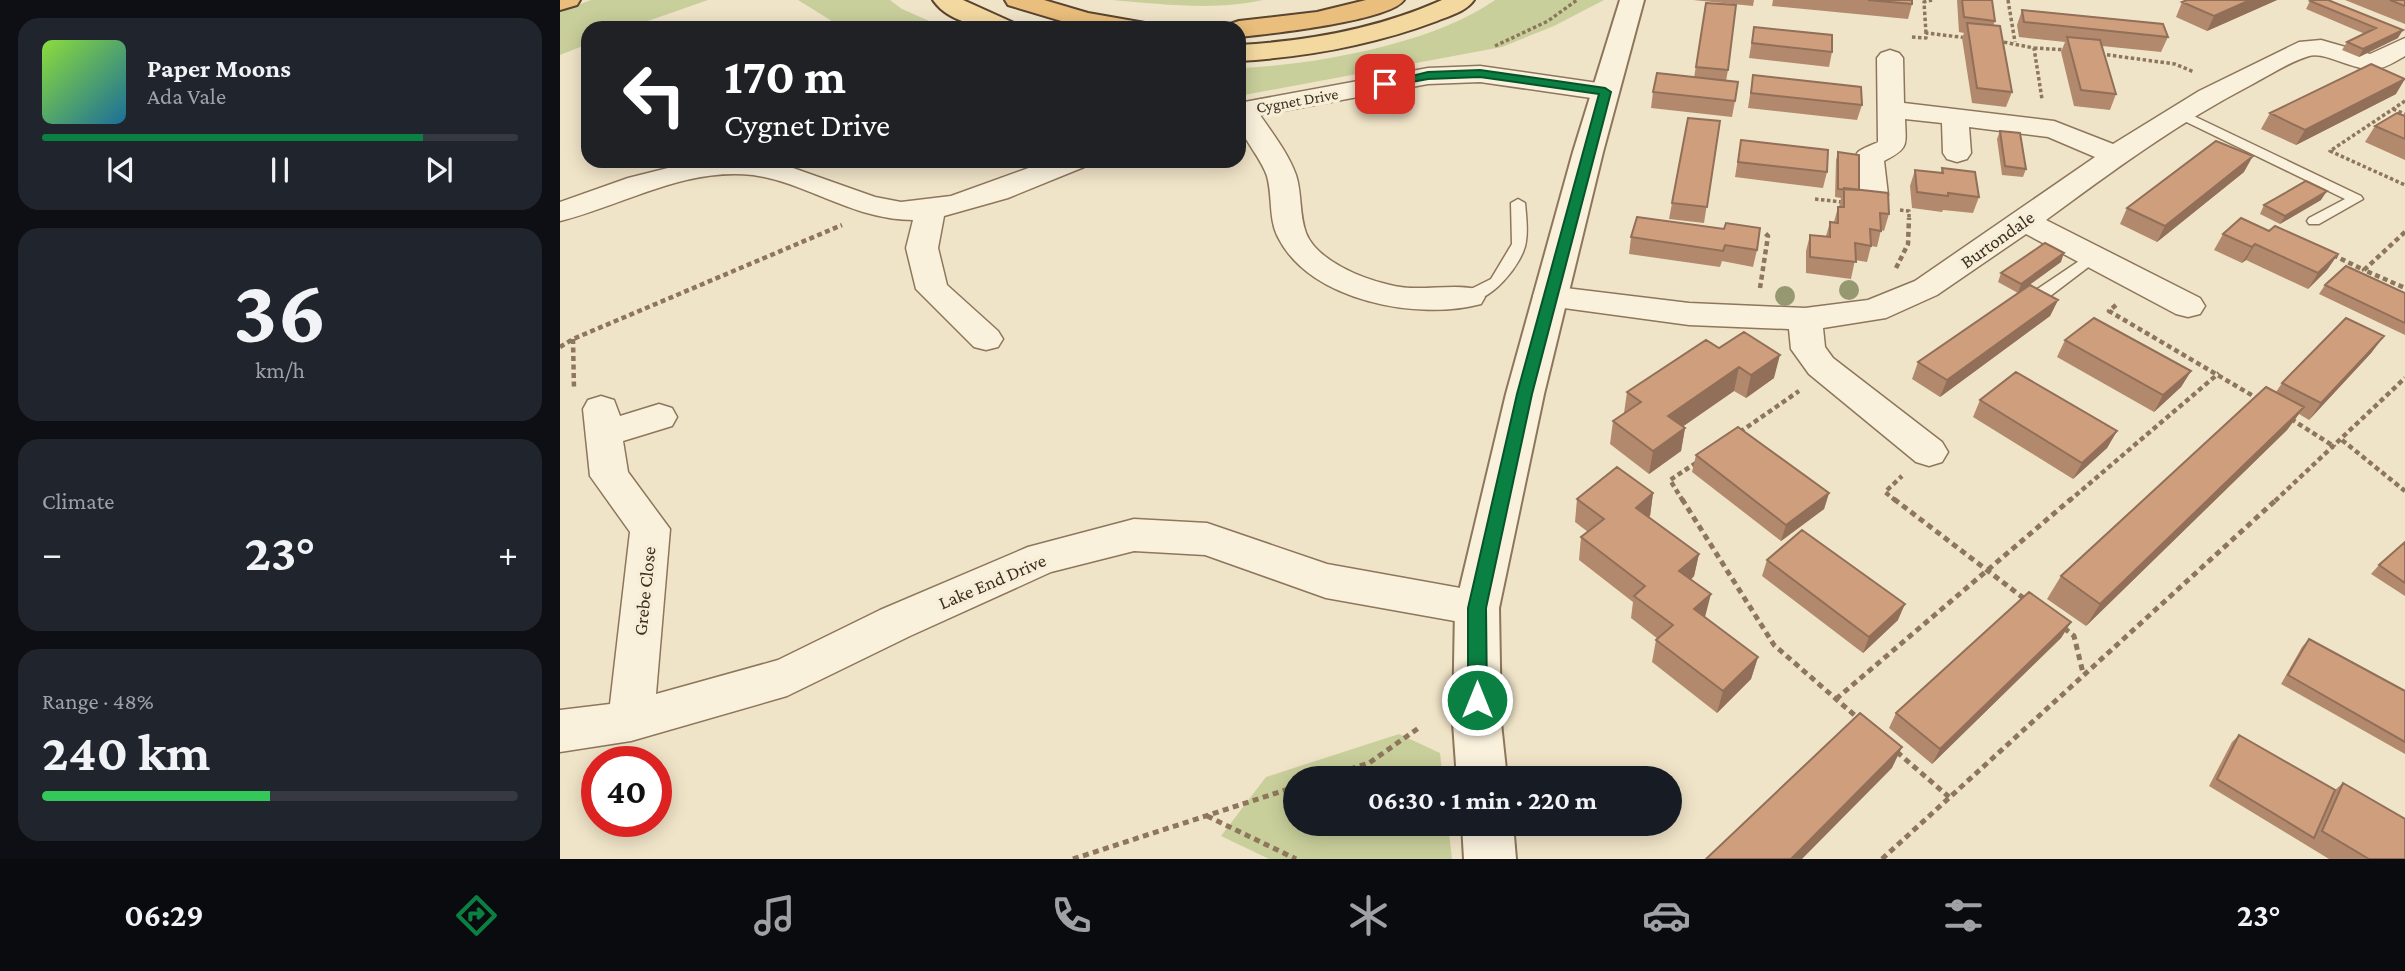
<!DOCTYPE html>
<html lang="en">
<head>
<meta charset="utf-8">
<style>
	body { margin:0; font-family:"Crimson Pro",serif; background:#20242c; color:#f1f3f6; height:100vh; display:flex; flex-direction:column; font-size:26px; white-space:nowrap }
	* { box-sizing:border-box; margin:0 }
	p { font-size:23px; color:#9ea1a6 }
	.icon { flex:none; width:38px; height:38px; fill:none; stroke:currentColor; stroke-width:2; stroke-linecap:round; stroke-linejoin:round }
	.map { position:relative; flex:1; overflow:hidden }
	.details { display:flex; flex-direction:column; gap:18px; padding:18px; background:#0d0f14; width:560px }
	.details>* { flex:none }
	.hud { position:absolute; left:21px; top:21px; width:665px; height:147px; border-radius:21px; box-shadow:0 4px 18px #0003; background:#202124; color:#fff; overflow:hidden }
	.speed { position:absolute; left:21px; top:746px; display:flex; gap:14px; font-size:35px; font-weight:700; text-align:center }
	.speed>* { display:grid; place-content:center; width:91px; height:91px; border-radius:50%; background:#171b24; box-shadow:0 4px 18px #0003; line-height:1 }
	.speed .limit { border:10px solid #d22; background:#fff; color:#111 }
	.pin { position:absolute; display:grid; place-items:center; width:60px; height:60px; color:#fff; margin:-30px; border-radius:14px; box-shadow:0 4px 10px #0006 }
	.me { position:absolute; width:77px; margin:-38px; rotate:0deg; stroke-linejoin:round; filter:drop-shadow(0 0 5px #0008) }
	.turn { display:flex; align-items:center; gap:24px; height:147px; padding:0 28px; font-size:32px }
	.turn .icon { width:91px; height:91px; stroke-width:2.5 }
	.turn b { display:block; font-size:49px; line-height:60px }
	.big { font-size:52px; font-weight:700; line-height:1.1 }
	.details .card { flex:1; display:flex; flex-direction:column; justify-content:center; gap:10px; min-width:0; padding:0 24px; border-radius:21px; background:#20242c }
	.details .dial { align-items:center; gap:0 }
	.dial b { font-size:91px; line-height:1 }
	.song { display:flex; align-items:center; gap:21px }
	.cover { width:84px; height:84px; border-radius:10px; background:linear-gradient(135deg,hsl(90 70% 55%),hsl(200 70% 35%)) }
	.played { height:7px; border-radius:4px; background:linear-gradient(90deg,#0b8043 80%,#363941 80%) }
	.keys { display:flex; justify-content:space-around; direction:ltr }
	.heat { display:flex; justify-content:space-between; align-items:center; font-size:38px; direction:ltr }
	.charge { height:10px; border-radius:5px; background:linear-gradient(90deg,#34c759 48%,#363941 0) }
	.trip { position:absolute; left:723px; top:766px; width:399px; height:70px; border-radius:35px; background:#171b24; box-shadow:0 4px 18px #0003; font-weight:700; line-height:70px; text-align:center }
	.tabs { display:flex; height:112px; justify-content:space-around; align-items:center; background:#090b0e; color:#9ea1a6 }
	.tabs .icon { width:49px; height:49px }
	.tabs .current { color:#0b8043 }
	.tabs b { font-size:32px; color:#f1f3f6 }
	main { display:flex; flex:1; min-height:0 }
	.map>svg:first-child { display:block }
</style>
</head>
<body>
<main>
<section class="details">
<div class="card">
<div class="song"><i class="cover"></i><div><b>Paper Moons</b><p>Ada Vale</p></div></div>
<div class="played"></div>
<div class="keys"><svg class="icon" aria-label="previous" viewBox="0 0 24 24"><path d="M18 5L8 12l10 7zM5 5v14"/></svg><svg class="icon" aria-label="pause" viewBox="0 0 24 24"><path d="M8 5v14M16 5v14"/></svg><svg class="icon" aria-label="next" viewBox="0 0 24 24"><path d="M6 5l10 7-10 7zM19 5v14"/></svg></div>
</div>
<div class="card dial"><b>36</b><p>km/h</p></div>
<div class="card"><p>Climate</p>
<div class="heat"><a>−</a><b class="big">23°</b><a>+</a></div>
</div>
<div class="card"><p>Range · 48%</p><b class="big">240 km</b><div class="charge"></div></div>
</section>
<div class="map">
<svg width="1845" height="859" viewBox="0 0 1845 859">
	<rect width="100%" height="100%" fill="#f0e4c8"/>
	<path fill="#c9cf9b" d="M31 0H148L68 28H28V44L0 55V12Z
		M238 0H330L342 9 385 28H283Z
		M552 0H703C654 11 601 4 552 0Z
		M935 0H1044L994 26 942 47 679 96V68C754 65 873 44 935 0Z
		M839 734 880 753 883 779H735V824H888L892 859H709L661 836 706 777Z"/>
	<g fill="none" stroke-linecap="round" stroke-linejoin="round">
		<defs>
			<path id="service" d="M1619 109 1801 196 1803 199 1759 224H1749L1747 221 1749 218 1785 199 1614 116V110Z
				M958 199 965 203C966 215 968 229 966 241 964 263 928 307 903 301L901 297 903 293 931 279 952 244 951 203Z
				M1534 251 1539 253 1541 256 1539 259 1485 300H1473L1471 296 1473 292Z"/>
			<path id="minor" d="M1845 38V56C1836 61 1826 68 1816 69 1795 72 1765 51 1749 56 1729 62 1710 75 1691 85 1616 124 1554 170 1486 220L1640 298 1645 306 1640 314 1628 317 1616 314 1466 234 1377 295 1326 318 1263 328 1265 347 1273 358 1382 442 1388 452 1382 462 1369 466 1356 462 1249 374 1231 349 1229 329 1129 325 989 306 977 303 973 296 977 289 989 286 1129 303 1245 308 1308 300 1355 281 1535 157 1488 137 1409 127 1411 153 1407 159 1397 162 1387 159 1383 153 1382 123 1345 119C1346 146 1349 148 1324 161L1328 195 1323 201 1313 204 1303 201C1297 194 1291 159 1298 152 1303 148 1312 145 1318 142L1317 58 1321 53 1330 50 1339 53 1343 58 1344 103 1494 121 1553 144 1639 91 1739 42 1761 40 1810 54Z
				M920 66 1045 84 1054 86 1058 92 1054 98 1045 100 920 82 868 84 700 115C713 134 728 153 736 175 742 193 739 214 746 233 757 261 803 279 830 285 860 293 892 282 921 290L925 297 921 304C858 321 751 301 719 239 708 220 713 197 707 176 701 158 683 139 679 124 677 118 679 109 679 103L868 68Z
				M136 161 216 162 315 197 341 202 391 196 488 161H528L524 167 448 198 384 216 378 248 387 285 438 331 443 339 438 347 426 350 414 347 356 289 346 248 353 220C293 220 248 183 193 175 125 167 64 205 0 221V202L68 178Z
				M41 396 54 400 60 416 99 404 112 408 117 417 112 426 63 441 68 472 110 529 96 694 218 660 320 610 468 547 574 519 647 523 767 564 917 591 932 596 938 608 932 620 917 625 766 598 645 555 574 551 491 572 350 636 227 696 71 741 0 752V710L50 704 70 532 30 476 23 409 28 400Z"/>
			<path id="tertiary" d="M1060 0H1084L1043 152 984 394 939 608 941 723 947 779H897L893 723 895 608 946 394 1013 152Z
				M902 824H953L956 859H904Z"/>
			<path id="primary" d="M373 0H403L454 23 458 28C429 28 391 26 373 0Z
				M882 0H914C907 11 889 16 877 21 813 45 747 57 679 61V45C749 41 817 29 882 0Z"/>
			<path id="trunk" d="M0 0H20L17 5 0 10Z
				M445 0H484L528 13 585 23 589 28H525L448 5Z
				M806 0H844C830 21 708 34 679 37V28H667L670 24 679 21 757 12Z"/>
		</defs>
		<use href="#service" stroke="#8d765c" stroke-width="3"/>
		<use href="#minor" stroke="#8d765c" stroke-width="3"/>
		<use href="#tertiary" stroke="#8d765c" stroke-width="4"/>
		<use href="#primary" stroke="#5b4430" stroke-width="4"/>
		<use href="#trunk" stroke="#5b4430" stroke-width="4"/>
		<path stroke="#8d765c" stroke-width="3.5" stroke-dasharray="3.5 2.5" stroke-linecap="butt" d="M1448 0 1455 42
			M1366 33 1364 2 1372 0
			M1352 37 1366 38V33L1408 38
			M1438 41 1474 48 1482 99
			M935 46 988 21 1017 0
			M1474 48 1508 50
			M1541 54 1615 64 1634 72
			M1845 101 1770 151 1845 185
			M1833 109 1845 114
			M1255 199 1282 202
			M1340 210 1349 211V220"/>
		<path stroke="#8d765c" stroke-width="4.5" stroke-dasharray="5 3.5" stroke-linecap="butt" d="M1845 232 1804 270 1845 288
			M1773 255 1804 270
			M1336 268 1348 244 1349 218
			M1200 288 1208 236 1204 232
			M1556 305 1549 311 1700 400
			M13 339 14 389
			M0 347 13 339 282 225
			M1731 419 1775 447
			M1180 432 1239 391
			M1782 440 1845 491
			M1123 501 1110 480 1139 461
			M1336 501 1325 492 1342 476
			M1509 501 1659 373
			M1715 501 1845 378"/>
		<path stroke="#8d765c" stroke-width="5" stroke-dasharray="6 4.5" stroke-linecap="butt" d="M1122 499 1214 645 1299 719
			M1334 499 1466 600
			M1504 628 1514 636 1523 673
			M1276 699 1511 499
			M1337 752 1389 797
			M760 779 809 763 860 727
			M647 816 736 859
			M513 859 735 787
			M1322 859 1717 499"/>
		<use href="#service" fill="#faf1dc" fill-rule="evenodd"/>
		<use href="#minor" fill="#faf1dc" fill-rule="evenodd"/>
		<use href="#tertiary" fill="#faf1dc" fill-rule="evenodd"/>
		<use href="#primary" fill="#f3d9a0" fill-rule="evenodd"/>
		<use href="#trunk" fill="#eabe7c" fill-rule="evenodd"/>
	</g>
	<g fill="#96986f">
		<circle cx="1289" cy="290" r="10"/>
		<circle cx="1225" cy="296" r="10"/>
	</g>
	<path fill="#b2896c" d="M1133 0H1194L1193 6Z
		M1213 0H1352V4L1348 19 1212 6Z
		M1397 0H1432L1435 21 1433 26 1452 92 1446 107 1412 103 1402 38 1404 33 1399 32Z
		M1717 0 1647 31 1616 17 1622 2Z
		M1785 0H1845V24Z
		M1750 1 1838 38 1799 57 1782 50 1787 42 1805 34 1746 9Z
		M1146 3 1168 70 1166 81 1175 101 1172 117 1091 108 1093 92 1134 78Z
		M1462 10 1608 37 1601 52 1542 46 1556 94 1550 110 1514 106 1501 52 1505 42 1459 37 1457 25Z
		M1194 27 1272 52 1269 67 1189 58Z
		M1193 75 1302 105 1297 120 1188 108Z
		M1836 94 1736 145 1701 129 1710 113Z
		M1845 116V160L1805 142 1815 126Z
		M1160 121 1144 223 1109 219 1112 203Z
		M1440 131 1466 169 1463 177 1442 175 1437 139Z
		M1181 140 1267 172 1263 188 1175 177Z
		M1278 152 1299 190 1329 214 1324 231 1321 230 1317 247 1311 246 1307 262 1295 260 1291 279 1246 273V251L1250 235 1266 236 1270 222H1274L1278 207H1279L1281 198 1275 197 1276 160Z
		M1382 168 1419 197 1413 213 1383 210 1382 212 1352 208 1350 186 1355 170 1381 173Z
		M1684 172 1597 242 1560 224 1567 208Z
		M1761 200 1720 224 1700 214 1704 205Z
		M1077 217 1197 250 1193 267 1162 261 1160 267 1069 254 1071 237Z
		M1709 231 1778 254 1767 270 1748 289 1686 260 1682 263 1654 250 1663 234Z
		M1501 262 1458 293 1438 282 1441 273Z
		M1765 285 1845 293V335L1759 294Z
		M1498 300 1490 316 1380 397 1352 379 1358 362Z
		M1505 340 1631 371 1621 387 1594 412 1497 357Z
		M1159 348 1214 378 1186 398 1174 391 1123 426 1125 428 1121 451 1089 474 1050 444 1053 421 1064 413 1067 392Z
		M1812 352 1749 420 1739 414 1727 430 1526 626 1487 599 1501 576 1716 392 1722 383Z
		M1420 400 1557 431 1547 448 1513 479 1413 417Z
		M1136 455 1269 493 1264 509 1221 541 1132 472Z
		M1093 493 1090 516 1088 517 1139 554 1134 576 1131 580 1145 617 1198 657 1191 679 1157 713 1092 662 1096 640 1098 639 1071 618 1073 602 1019 560 1021 537 1028 532 1015 522 1017 499Z
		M1845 542V596L1811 574 1819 565Z
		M1207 560 1338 620 1303 653 1202 576Z
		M1511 622 1501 638 1372 764 1329 728 1336 713Z
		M1749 639 1845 691V754L1721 684 1742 647Z
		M1679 735 1775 790 1783 783 1845 859H1769L1649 786 1672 742Z"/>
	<path fill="#916f58" d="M1690 0H1717L1647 31 1654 16Z
		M1843 30 1838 38 1799 57 1803 49Z
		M1845 79 1836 94 1736 145 1745 130Z
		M1693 156 1684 172 1597 242 1605 226Z
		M1767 191 1761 200 1720 224 1725 216Z
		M1695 244 1686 260 1682 263 1692 247Z
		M1504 253 1501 262 1458 293 1461 284Z
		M1778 254 1767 270 1748 289 1758 273Z
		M1498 300 1490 316 1380 397 1387 380Z
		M1824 336 1812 352 1749 420 1761 403Z
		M1220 355 1214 378 1186 398 1191 375Z
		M1179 367 1174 391 1105 439 1108 416Z
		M1631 371 1621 387 1594 412 1603 395Z
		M1744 407 1727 430 1526 626 1540 604Z
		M1125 428 1121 451 1089 474 1093 451Z
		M1557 431 1547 448 1513 479 1522 463Z
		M1093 493 1090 516 1072 531 1076 508Z
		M1269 493 1264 509 1221 541 1226 525Z
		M1139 554 1134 576 1115 594 1119 571Z
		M1151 594 1145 617 1129 632 1134 609Z
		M1345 604 1338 620 1303 653 1309 637Z
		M1511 622 1501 638 1372 764 1380 749Z
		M1198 657 1191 679 1157 713 1163 691Z
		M1342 747 1332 768 1242 859H1231Z"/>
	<path fill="#cf9f7d" stroke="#916f58" stroke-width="2" d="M1308 0H1352V4Z
		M1402 0H1432L1435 21 1404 17Z
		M1627 0H1690L1654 16 1622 2Z
		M1752 0H1768L1843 30 1803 49 1787 42 1816 28 1750 1Z
		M1830 0H1845V6Z
		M1146 3 1176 5 1168 70 1136 67Z
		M1462 10 1603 24 1608 37 1464 22Z
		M1407 23 1440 26 1452 92 1417 88Z
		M1194 27 1272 35V52L1192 43Z
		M1507 37 1540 40 1556 94 1521 90Z
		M1811 64 1845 79 1745 130 1710 113Z
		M1097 73 1178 82 1175 101 1093 92Z
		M1193 75 1301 87 1302 105 1191 93Z
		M1837 113 1845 116V139L1815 126Z
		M1128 118 1160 121 1147 207 1112 203Z
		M1440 131 1460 133 1466 169 1445 166Z
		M1181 140 1268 150 1267 172 1178 162Z
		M1656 141 1693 156 1605 226 1567 208Z
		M1278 152 1299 155V190L1278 189Z
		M1382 168 1415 172 1419 197 1388 193V196L1357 192 1355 170 1383 173Z
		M1746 181 1767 191 1725 216 1704 205Z
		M1284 188 1328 193 1329 214 1320 213 1321 231 1310 229 1311 246 1295 243 1296 262 1250 257V235L1270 237V222L1278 223V207H1284Z
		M1077 217 1164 229 1166 223 1200 228 1197 250 1165 245 1163 251 1071 237Z
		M1681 218 1709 231 1715 226 1778 254 1758 273 1695 244 1692 247 1663 234Z
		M1485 243 1504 253 1461 284 1441 273Z
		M1786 266 1845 293V323L1765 285Z
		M1470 285 1498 300 1387 380 1358 362Z
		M1534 318 1631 371 1603 395 1505 340Z
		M1786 318 1824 336 1761 403 1722 383Z
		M1184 332 1220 355 1191 375 1179 367 1108 416 1125 428 1093 451 1053 421 1081 402 1067 392 1146 340 1159 348Z
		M1456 372 1557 431 1522 463 1420 400Z
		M1706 387 1744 407 1540 604 1501 576Z
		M1178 427 1269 493 1226 525 1136 455Z
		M1057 467 1093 493 1076 508 1139 554 1119 571 1151 594 1134 609 1198 657 1163 691 1096 640 1113 625 1074 596 1085 586 1021 537 1044 519 1017 499Z
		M1242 530 1345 604 1309 637 1207 560Z
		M1845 542V583L1819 565Z
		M1469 592 1511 622 1380 749 1336 713Z
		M1749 639 1845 691V742L1728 675Z
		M1300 713 1342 747 1231 859H1146Z
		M1679 735 1775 790 1754 838 1657 779Z
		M1783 783 1845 819V859H1809L1762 831Z"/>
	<path fill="#0b8043" stroke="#07532c" stroke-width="2" d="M920 70 1045 88 1051 92 972 394 926 608 927 700 924 706 917 709 910 706 908 700V608L957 394 1039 94 920 77 868 79 825 87 819 84 868 72Z"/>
	<g text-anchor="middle" stroke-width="7" stroke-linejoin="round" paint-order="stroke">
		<g font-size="16" fill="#3d2e20" stroke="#f7eed8">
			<text transform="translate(737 100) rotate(-10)" y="6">Cygnet Drive</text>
		</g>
		<g font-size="19" fill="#3d2e20" stroke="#f7eed8">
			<text transform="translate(1437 239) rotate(-35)" y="7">Burtondale</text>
			<text transform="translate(432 581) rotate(-23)" y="7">Lake End Drive</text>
			<text transform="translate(84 591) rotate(-84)" y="7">Grebe Close</text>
		</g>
	</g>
</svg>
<div class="speed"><div class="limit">40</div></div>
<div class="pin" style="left:825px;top:84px;background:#d93025"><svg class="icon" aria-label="arrive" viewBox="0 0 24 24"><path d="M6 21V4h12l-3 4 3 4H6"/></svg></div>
<svg class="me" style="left:917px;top:700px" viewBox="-20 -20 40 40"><circle r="17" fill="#0b8043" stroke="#fff" stroke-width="3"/><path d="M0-11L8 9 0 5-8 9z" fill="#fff"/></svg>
<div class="trip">06:30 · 1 min · 220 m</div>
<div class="hud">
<div class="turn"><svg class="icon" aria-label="left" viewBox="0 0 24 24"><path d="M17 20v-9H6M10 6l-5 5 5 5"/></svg><div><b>170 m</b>Cygnet Drive</div></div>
</div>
</div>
</main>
<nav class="tabs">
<b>06:29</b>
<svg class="icon current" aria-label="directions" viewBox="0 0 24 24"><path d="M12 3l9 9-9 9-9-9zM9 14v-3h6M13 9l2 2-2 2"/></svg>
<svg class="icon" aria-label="music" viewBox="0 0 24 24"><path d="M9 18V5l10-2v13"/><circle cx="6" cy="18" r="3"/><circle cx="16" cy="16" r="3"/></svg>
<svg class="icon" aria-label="phone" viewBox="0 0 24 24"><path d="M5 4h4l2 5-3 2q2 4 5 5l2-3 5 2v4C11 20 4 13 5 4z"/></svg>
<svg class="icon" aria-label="climate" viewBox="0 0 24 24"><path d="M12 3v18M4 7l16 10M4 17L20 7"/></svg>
<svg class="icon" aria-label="car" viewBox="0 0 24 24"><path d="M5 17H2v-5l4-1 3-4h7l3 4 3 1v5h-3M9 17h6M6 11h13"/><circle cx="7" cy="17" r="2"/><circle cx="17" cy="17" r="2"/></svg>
<svg class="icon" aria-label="filters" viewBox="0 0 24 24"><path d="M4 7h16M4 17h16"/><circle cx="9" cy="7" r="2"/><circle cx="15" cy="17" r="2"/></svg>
<b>23°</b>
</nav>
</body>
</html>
